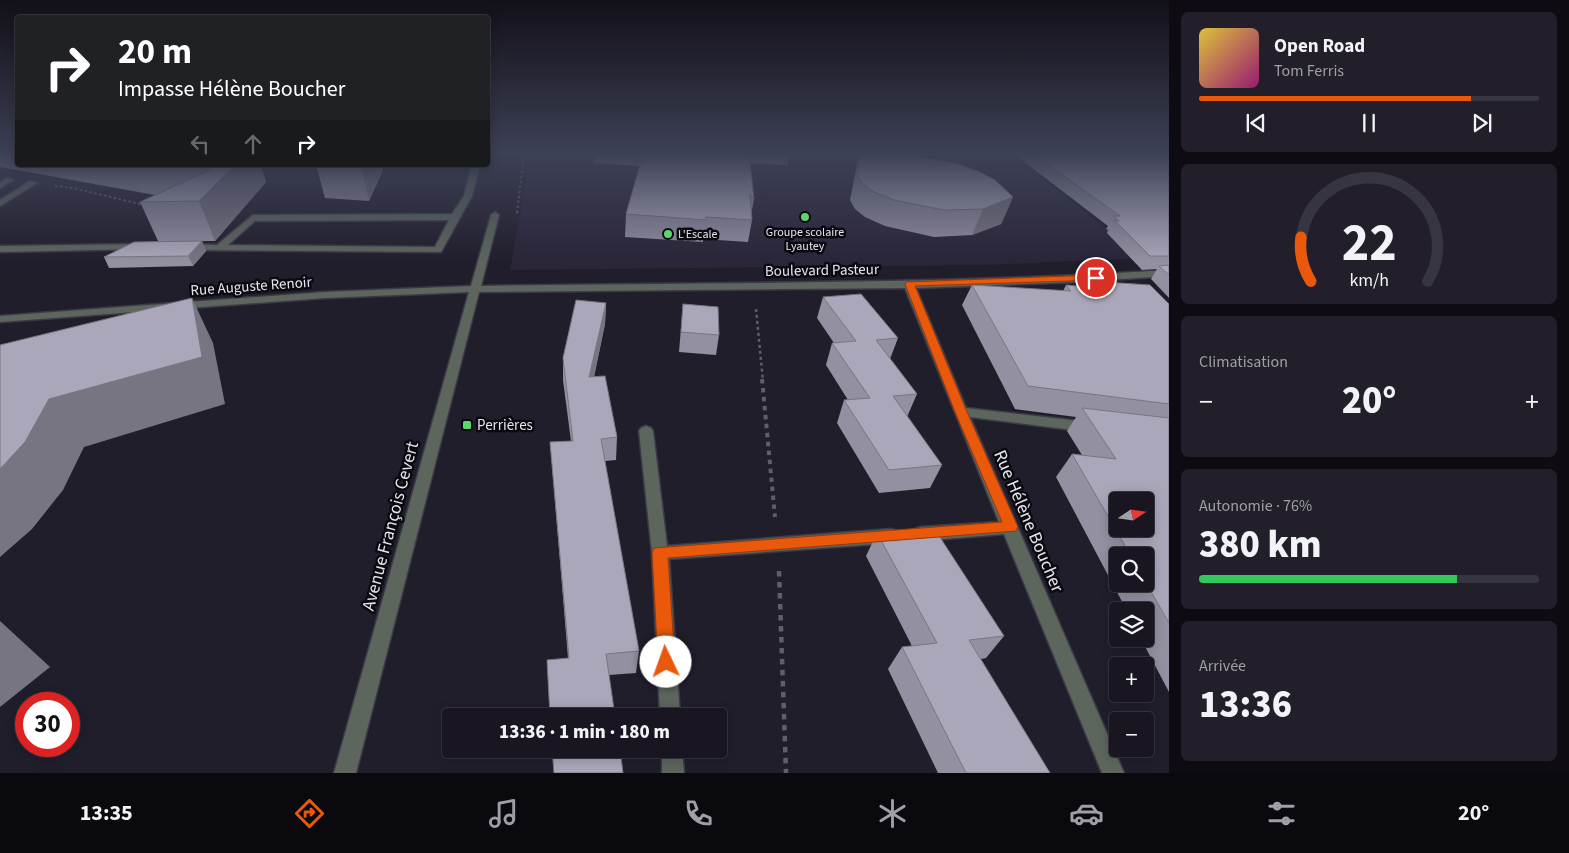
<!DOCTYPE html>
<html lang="fr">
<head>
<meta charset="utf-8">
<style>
	body { margin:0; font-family:"Source Sans 3",sans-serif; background:#221f2a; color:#f1f3f6; height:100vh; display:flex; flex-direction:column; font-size:19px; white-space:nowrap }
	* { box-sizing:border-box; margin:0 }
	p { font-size:16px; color:#9f9fa5 }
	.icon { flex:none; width:28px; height:28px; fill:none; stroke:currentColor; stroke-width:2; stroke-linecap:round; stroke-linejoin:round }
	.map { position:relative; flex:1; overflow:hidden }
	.sheet { display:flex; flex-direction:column; gap:12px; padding:12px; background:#0e0c12; width:400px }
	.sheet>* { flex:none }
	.hud { position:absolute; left:15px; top:15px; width:475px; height:152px; border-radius:5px; box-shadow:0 2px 12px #0003,0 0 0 1px #37353f; background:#202124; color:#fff; overflow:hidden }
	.needle { width:32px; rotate:77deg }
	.buttons { position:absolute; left:1109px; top:492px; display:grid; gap:10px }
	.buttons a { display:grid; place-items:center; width:45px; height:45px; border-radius:5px; background:#191621; box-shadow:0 2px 12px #0003,0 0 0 1px #37353f; font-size:25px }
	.speed { position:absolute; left:15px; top:692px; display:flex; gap:10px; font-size:25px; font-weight:700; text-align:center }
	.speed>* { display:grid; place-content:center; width:65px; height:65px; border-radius:50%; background:#191621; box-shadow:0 2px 12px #0003,0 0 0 1px #37353f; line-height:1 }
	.speed .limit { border:8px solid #d22; background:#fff; color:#111 }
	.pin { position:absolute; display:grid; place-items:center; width:42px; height:42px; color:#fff; margin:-21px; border:2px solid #fff; border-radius:50%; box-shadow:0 1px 5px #0007 }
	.me { position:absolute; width:55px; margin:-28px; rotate:357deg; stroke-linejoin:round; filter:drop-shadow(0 0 4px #0008) }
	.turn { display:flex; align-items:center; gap:18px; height:105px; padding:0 20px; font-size:22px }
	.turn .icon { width:65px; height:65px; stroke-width:2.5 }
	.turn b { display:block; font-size:35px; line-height:42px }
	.lanes { display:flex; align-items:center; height:48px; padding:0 20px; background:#0003; justify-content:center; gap:25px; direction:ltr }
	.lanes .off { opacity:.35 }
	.big { font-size:38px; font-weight:800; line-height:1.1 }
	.sheet .card { flex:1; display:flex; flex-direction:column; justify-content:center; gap:8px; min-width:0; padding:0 18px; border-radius:8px; background:#221f2a }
	.sheet .dial { align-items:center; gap:0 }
	.dial svg { height:130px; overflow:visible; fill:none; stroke:#37353f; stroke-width:7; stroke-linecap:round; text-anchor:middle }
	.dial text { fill:#f1f3f6; stroke:none }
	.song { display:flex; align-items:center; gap:15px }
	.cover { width:60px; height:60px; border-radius:8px; background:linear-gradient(135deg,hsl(50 70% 55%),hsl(320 70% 35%)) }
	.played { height:5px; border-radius:2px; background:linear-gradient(90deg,#ea580c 80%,#37353f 80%) }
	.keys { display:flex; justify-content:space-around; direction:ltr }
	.heat { display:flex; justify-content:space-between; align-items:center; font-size:28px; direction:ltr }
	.charge { height:8px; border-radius:4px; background:linear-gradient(90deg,#34c759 76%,#37353f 0) }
	.trip { position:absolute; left:442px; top:708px; width:285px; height:50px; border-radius:5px; background:#191621; box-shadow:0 2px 12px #0003,0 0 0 1px #37353f; font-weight:800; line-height:50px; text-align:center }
	.tabs { display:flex; height:80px; justify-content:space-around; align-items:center; background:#0a090d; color:#9f9fa5 }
	.tabs .icon { width:35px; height:35px }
	.tabs .on { color:#ea580c }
	.tabs b { font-size:22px; color:#f1f3f6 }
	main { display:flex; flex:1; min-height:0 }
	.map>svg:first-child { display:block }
</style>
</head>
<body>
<main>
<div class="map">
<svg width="1169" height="773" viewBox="0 0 1169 773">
	<rect width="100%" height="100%" fill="#211e2c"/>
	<path fill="#2a2539" d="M531 154H1012L1144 258 986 265 510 270Z"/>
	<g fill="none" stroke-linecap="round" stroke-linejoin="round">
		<defs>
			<path id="lane" d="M472 165H480L472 196 441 252 187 250 182 247 187 244 217 245 253 215 452 214 464 196ZM449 220 435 247 228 245 255 221Z
				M6 178 13 180 0 188V183Z
				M30 181 37 183 0 206V200Z
				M140 244 145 247 143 249 0 252V246Z"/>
			<path id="street" d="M495 212 499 215 481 286C711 282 940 285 1169 270V276L1077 282 916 288 966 408 1088 422 1093 424 1095 427 1093 430 1088 432 970 417 1124 773H1102L1004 534 921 541 915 539 913 534 915 529 921 527 999 522 905 288 479 292 356 773H334L469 292 325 298 0 322V316L325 292 471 286 491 215Z
				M646 426 651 428 653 431 667 546 891 529 897 531 899 536 897 541 891 543 669 559 680 716H660L652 553 639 431 641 428Z
				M662 749H682L684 773H662Z"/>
		</defs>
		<use href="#lane" stroke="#3d3a47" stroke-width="3"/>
		<use href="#street" stroke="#3d3a47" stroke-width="3"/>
		<path stroke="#615e6b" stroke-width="2" stroke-dasharray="2.5 2.5" stroke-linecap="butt" d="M55 186 73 188 144 205
			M517 213 524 154"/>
		<path stroke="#615e6b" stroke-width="2.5" stroke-dasharray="3 3" stroke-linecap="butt" d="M756 309 763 381"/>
		<path stroke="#615e6b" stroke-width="4" stroke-dasharray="4.5 4.5" stroke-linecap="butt" d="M762 379 775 517"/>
		<path stroke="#615e6b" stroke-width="4.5" stroke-dasharray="5.5 5.5" stroke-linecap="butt" d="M779 571 786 773"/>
		<use href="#lane" fill="#5c665d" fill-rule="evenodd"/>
		<use href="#street" fill="#5c665d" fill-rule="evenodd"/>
	</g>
	<path fill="#9390a1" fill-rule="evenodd" d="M0 154H18V165H260L266 182 215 241H202L206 251 193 266 109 268 104 257 158 241 140 202 155 195 0 167Z
		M595 154H790L787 165 750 163 754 199 751 215 752 220 748 242 703 239V242L625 237 626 214 640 166 595 163Z
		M859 154H918L920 157 1013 197 1001 224 972 235 934 237 885 226 865 217 855 209 850 200Z
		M1014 154H1169V298L1151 279 1157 269 1142 270 1107 233 1108 230 1106 229 1108 226Z
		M316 165H382L383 170 369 201 325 198Z
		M1105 282 1169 304V692L1141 639H1145V611H1127L1056 477 1072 454 1082 455 1067 431 1076 417 1015 409 962 305 972 285 1063 291 1066 285 1102 288ZM1118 556H1145V584H1118Z
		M823 297 898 338 890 359 917 394 907 417 942 465 930 488 879 493 837 423 844 400H848L826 365 832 343H834L817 318Z
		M606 303 605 324 594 377 617 437 616 460 605 461 639 651 636 673 609 675 568 658 552 465 550 442 571 441 563 380V358Z
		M683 304 719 335 716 355 679 352Z
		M877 533 1004 636 986 658 981 659 1050 773H938L888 669 902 647 912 646 866 556Z"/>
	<path fill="#787583" d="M235 165H260L266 182 215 241 199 201Z
		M361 165H382L383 170 369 201Z
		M1013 197 1001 224 972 235 983 209Z
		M202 241 206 251 193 266 188 256Z
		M192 298 213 343 225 404 84 447 63 490 32 529 0 557V469L49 399Z
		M606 303 605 324 589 400V377Z
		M0 621 50 667 0 707Z"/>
	<path fill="#aba7bb" stroke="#787583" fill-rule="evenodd" d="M643 154H749L754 199 750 194 752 220 706 217V220L626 214Z
		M861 154H918L920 157 955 163 978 171 995 180 1013 197 983 209 944 210 894 200 872 191 862 183 857 175Z
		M1033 154H1169V256H1150L1114 220 1119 221 1113 216H1120Z
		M180 165H235L199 201 140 202 210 170Z
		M202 241 188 256 104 257 134 242Z
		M1169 265V275L1159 266Z
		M1105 282 1150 285 1169 304V404L1028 386 972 285 1071 291 1066 285 1112 289Z
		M861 294 898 338 876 340 917 394 893 396 942 465 889 470 844 400 870 398 832 343 856 341 823 297Z
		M192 298 202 357 49 399 25 442 0 469V345Z
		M576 300 606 303 589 377 605 376 617 437 601 439 639 651 606 654 615 716H550L547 660 569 658 550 442 573 441 563 358Z
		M683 304 718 307 719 335 681 332Z
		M1082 408 1169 418V623L1145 581V556H1131L1072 454 1116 459ZM1118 501H1145V529H1118Z
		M934 528 1004 636 969 640 1050 773H966L902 647 937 643 877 533Z
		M552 749H620L623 773H554Z"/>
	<linearGradient id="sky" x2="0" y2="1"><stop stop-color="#121018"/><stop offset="0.59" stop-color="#3d4156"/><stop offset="1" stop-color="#3d4156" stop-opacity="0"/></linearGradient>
	<rect width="1169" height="262" fill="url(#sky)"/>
	<path fill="#ea580c" stroke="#983908" d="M1096 275 1101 278 1100 280 915 286 967 412 1018 527 1016 531 668 558 675 662 672 668 666 670 660 668 658 662 652 553 654 548 1002 522 955 412 905 284 906 282Z"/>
	<g fill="#5bd56e" stroke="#0a090f" stroke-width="2">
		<circle cx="805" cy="217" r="5"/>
		<circle cx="668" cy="234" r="5"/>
		<rect x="462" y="420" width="10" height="10" rx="2.5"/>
	</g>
	<g text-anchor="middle" stroke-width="5" stroke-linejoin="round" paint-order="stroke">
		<g font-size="12" fill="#e6e4ee" stroke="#0a090f">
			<text x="805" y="236">Groupe scolaire<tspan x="805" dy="14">Lyautey</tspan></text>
			<text x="678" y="238" text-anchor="start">L'Escale</text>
		</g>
		<g font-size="15" fill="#e6e4ee" stroke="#0a090f">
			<text transform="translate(822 270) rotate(-1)" y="5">Boulevard Pasteur</text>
			<text transform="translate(251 286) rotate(-4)" y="5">Rue Auguste Renoir</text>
		</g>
		<g font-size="15" fill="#e6e4ee" stroke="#0a090f" text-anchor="start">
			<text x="477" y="430">Perrières</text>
		</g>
		<g font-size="18" fill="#e6e4ee" stroke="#0a090f">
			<text transform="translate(1029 521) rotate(67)" y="6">Rue Hélène Boucher</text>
			<text transform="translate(390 526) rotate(-75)" y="6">Avenue François Cevert</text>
		</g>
	</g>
</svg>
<div class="buttons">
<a><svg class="needle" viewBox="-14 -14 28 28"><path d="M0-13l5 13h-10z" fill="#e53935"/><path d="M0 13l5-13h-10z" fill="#9f9fa5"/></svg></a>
<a><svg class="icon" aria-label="search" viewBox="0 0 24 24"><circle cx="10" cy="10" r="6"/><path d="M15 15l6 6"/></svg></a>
<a><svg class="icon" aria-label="layers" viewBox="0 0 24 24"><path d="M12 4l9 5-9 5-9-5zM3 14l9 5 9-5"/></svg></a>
<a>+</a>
<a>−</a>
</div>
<div class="speed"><div class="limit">30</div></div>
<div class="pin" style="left:1096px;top:278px;background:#d93025"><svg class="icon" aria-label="arrive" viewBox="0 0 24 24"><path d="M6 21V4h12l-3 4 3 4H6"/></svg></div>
<svg class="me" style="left:666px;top:662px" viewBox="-20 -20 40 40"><circle r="19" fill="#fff"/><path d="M0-13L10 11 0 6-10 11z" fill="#ea580c"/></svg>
<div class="trip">13:36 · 1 min · 180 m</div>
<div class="hud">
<div class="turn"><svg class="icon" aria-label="right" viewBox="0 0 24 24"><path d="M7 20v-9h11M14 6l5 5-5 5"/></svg><div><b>20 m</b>Impasse Hélène Boucher</div></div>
<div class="lanes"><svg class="icon off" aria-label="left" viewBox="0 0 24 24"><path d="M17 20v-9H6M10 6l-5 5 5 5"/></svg><svg class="icon off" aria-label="ahead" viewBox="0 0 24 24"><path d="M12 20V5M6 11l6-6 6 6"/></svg><svg class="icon" aria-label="right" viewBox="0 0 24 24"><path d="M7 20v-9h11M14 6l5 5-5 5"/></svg></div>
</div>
</div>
<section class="sheet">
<div class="card">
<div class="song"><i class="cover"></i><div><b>Open Road</b><p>Tom Ferris</p></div></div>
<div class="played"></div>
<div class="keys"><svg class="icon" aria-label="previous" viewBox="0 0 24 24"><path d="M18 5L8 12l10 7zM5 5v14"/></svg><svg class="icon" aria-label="pause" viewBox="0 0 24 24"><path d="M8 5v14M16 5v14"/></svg><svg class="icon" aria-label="next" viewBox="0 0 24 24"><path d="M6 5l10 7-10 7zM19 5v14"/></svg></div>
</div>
<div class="card dial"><svg viewBox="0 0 100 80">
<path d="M14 69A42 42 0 1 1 86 69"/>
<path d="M14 69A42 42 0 0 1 8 42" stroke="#ea580c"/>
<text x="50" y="56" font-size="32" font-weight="700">22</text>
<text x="50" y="72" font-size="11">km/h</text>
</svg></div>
<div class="card"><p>Climatisation</p>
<div class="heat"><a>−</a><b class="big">20°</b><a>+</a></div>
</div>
<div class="card"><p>Autonomie · 76%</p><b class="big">380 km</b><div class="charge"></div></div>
<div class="card"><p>Arrivée</p><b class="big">13:36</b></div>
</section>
</main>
<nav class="tabs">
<b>13:35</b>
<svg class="icon on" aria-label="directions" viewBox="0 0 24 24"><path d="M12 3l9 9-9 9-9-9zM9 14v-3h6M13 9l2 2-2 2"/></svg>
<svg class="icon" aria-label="music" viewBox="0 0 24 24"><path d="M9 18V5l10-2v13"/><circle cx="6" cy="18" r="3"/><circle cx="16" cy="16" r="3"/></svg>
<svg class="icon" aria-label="phone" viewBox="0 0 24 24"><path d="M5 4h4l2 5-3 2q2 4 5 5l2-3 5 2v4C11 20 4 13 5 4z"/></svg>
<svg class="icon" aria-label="climate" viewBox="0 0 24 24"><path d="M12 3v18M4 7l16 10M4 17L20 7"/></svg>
<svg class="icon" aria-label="car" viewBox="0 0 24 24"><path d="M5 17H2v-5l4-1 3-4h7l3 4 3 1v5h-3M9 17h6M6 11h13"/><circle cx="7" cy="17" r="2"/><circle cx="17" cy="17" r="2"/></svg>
<svg class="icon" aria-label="filters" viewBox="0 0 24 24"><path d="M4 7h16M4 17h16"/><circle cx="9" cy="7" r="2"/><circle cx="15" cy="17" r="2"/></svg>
<b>20°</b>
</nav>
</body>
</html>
